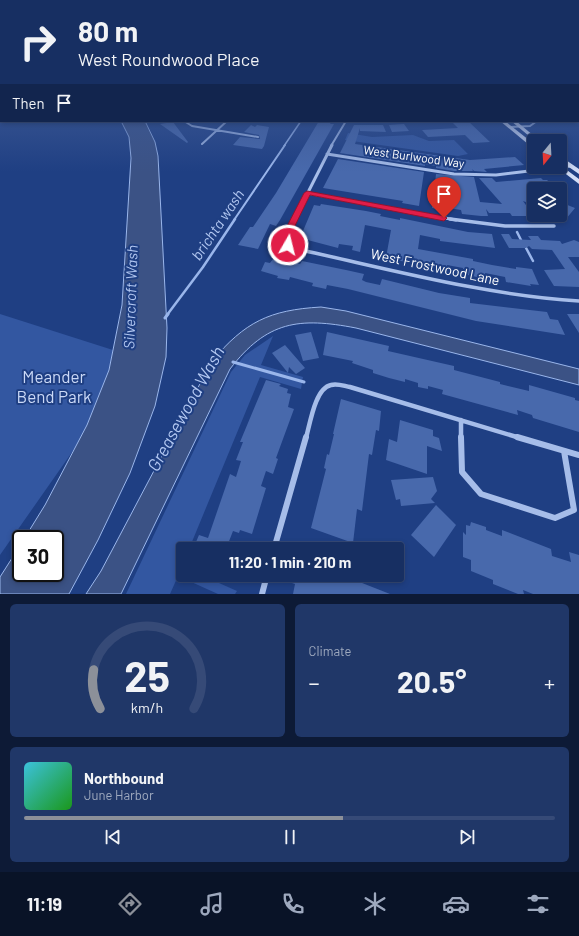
<!DOCTYPE html>
<html lang="en">
<head>
<meta charset="utf-8">
<style>
	body { margin:0; font-family:Barlow,sans-serif; background:#203768; color:#f1f3f6; height:100vh; display:flex; flex-direction:column; font-size:15px; white-space:nowrap }
	* { box-sizing:border-box; margin:0 }
	p { font-size:13px; color:#9ea9be }
	.icon { flex:none; width:22px; height:22px; fill:none; stroke:currentColor; stroke-width:2; stroke-linecap:round; stroke-linejoin:round }
	.map { position:relative; height:594px; overflow:hidden }
	.drawer { display:flex; flex-direction:column; gap:10px; padding:10px; background:#0d1a36; flex:1 }
	.drawer>* { flex:none }
	.top-card { position:absolute; left:0px; top:0px; width:579px; height:122px; box-shadow:0 2px 6px #0003,0 0 0 1px #364a77; background:#172f62; color:#f1f3f6; overflow:hidden }
	.needle { width:26px; rotate:198deg }
	.buttons { position:absolute; left:527px; top:134px; display:grid; gap:8px }
	.buttons a { display:grid; place-items:center; width:40px; height:40px; border-radius:4px; background:#172f62; box-shadow:0 2px 6px #0003,0 0 0 1px #364a77; font-size:20px }
	.speed { position:absolute; left:12px; top:530px; display:flex; gap:8px; font-size:20px; font-weight:700; text-align:center }
	.speed>* { display:grid; place-content:center; width:52px; height:52px; border-radius:50%; background:#172f62; box-shadow:0 2px 6px #0003,0 0 0 1px #364a77; line-height:1 }
	.speed .limit { border:2px solid #111; border-radius:6px; background:#fff; color:#111 }
	.pin { position:absolute; display:grid; place-items:center; width:34px; height:34px; color:#fff; margin:-41px -17px; border-radius:50% 50% 50% 0; rotate:-45deg; box-shadow:0 0 4px #0007 }
	.pin .icon { rotate:45deg }
	.me { position:absolute; width:44px; margin:-22px; rotate:8deg; stroke-linejoin:round; filter:drop-shadow(0 0 3px #0008) }
	.turn { display:flex; align-items:center; gap:14px; height:84px; padding:0 12px; font-size:18px }
	.turn .icon { width:52px; height:52px; stroke-width:2.5 }
	.turn b { display:block; font-size:28px; line-height:34px }
	.then { display:flex; align-items:center; height:38px; padding:0 12px; background:#0003; gap:8px; font-size:15px }
	.big { font-size:30px; font-weight:700; line-height:1.1 }
	.drawer .card { flex:1; display:flex; flex-direction:column; justify-content:center; gap:6px; min-width:0; padding:0 14px; border-radius:6px; background:#203768 }
	.drawer .dial { align-items:center; gap:0 }
	.dial svg { height:104px; overflow:visible; fill:none; stroke:#364a77; stroke-width:7; stroke-linecap:round; text-anchor:middle }
	.dial text { fill:#f1f3f6; stroke:none }
	.song { display:flex; align-items:center; gap:12px }
	.cover { width:48px; height:48px; border-radius:6px; background:linear-gradient(135deg,hsl(190 70% 55%),hsl(120 70% 35%)) }
	.played { height:4px; border-radius:2px; background:linear-gradient(90deg,#8c9099 60%,#364a77 60%) }
	.keys { display:flex; justify-content:space-around; direction:ltr }
	.heat { display:flex; justify-content:space-between; align-items:center; font-size:22px; direction:ltr }
	.drawer .tiles { flex:1; display:grid; gap:10px; grid-template-columns:1fr 1fr }
	.card:last-child { grid-column:span 2 }
	.trip { position:absolute; left:176px; top:542px; width:228px; height:40px; border-radius:4px; background:#172f62; box-shadow:0 2px 6px #0003,0 0 0 1px #364a77; font-weight:700; line-height:40px; text-align:center }
	.tab-bar { display:flex; height:64px; justify-content:space-around; align-items:center; background:#091327; color:#9ea9be }
	.tab-bar .icon { width:28px; height:28px }
	.tab-bar .on { color:#8c9099 }
	.tab-bar b { font-size:18px; color:#f1f3f6 }
	.map>svg:first-child { display:block }
</style>
</head>
<body>
<div class="map">
<svg width="579" height="594" viewBox="0 0 579 594">
	<rect width="100%" height="100%" fill="#1f3f83"/>
	<path fill="#3357a1" d="M348 133 372 137 413 135 429 141 454 140 468 154 458 156 345 140Z
		M0 314 138 358 0 555Z
		M273 336 261 365 303 377 301 389 260 377 189 549H183L182 566 183 575H201L237 591 235 594H218L178 576 170 594H126L231 372 245 355Z"/>
	<path fill="#3b5285" stroke="#9ab6eb" d="M121 121H145L155 142 158 156 167 328 166 357 155 406 130 473 98 540 69 594H0V577L21 544V573H55V539H24L45 505 87 425 109 370 122 305 131 158 129 137Z
		M321 307 346 311 579 369V385L356 328C299 317 267 321 230 369L121 594H86L101 571 212 361C245 322 269 310 321 307Z"/>
	<g fill="none" stroke-linecap="round" stroke-linejoin="round">
		<path stroke="#9ab6eb" stroke-width="1.5" d="M284 146 301 121"/>
		<path stroke="#9ab6eb" stroke-width="2" d="M234 220 285 145"/>
		<path stroke="#9ab6eb" stroke-width="2.5" d="M517 232 522 242
			M525 246 533 261
			M167 315 203 267 235 219"/>
		<path stroke="#9ab6eb" stroke-width="3" d="M165 318 168 314
			M233 362 304 382"/>
	</g>
	<path fill="#4869ac" d="M319 121H332L330 124H334L280 220 276 226 270 224 258 249 238 245 250 227H253L276 193Z
		M451 121H468L490 142 473 143 465 135 428 137 422 130 458 128Z
		M173 122 188 142 187 143 160 124Z
		M404 124 409 131 392 132 389 125Z
		M251 125 255 127 257 125 269 127 264 146 262 149 233 145 240 137 260 139 259 135 244 132Z
		M354 125H383L386 132 360 131V128L355 144 470 160 515 157 524 165 484 169 487 172 474 171 472 169 473 171H454L436 168V166L425 164V166L340 153Z
		M338 159 424 172 419 206 402 203 403 201 323 188Z
		M436 174 474 177 480 202 502 204 479 178H492L496 182 541 178 543 180H547L554 186 530 189 534 193V205L523 201 531 212H529L531 214H528L529 216H512L510 213H489L486 209 488 216H481L462 214 461 210 449 208V211L432 208Z
		M560 202 575 208 566 219 560 216Z
		M321 204 366 211 381 214 380 216 400 220V218L468 232 492 234 495 248 440 241V239L420 235 418 249 473 259V261L492 265 516 269V267L532 269 539 285 530 284 531 286 506 282 505 277 485 273 486 279 477 277 463 274V268L447 265V270L391 259V256H387V252L391 230 365 225 360 252 352 250 353 246 339 244 338 248 300 238 314 205 320 206Z
		M501 234H509L512 239 531 240 528 236H538L541 240 560 241 562 244 574 240 579 242V257H568L579 272V287L554 286 544 270 565 269 552 250 532 249 529 246 526 248H509Z
		M273 259 300 264 302 261 346 270 364 274 362 280 366 282 380 285 382 279 439 293 470 298V303L547 312 550 319 558 320 565 335 476 321 348 289 327 285 326 289 312 286 313 283 290 277 289 280 277 278 278 276 261 271 265 262 270 263Z
		M567 314H579V333Z
		M311 332 319 358 303 361 295 335Z
		M327 332 389 346 388 351 454 366V370L500 382V384L529 391V385L575 398V400L579 401V432L533 418 532 415 517 410 518 415 442 394 443 390 428 386V389L418 387V383L405 379V382L389 378 373 373V370L352 363 353 361 323 355Z
		M285 345 305 368 296 374 289 367 288 373 272 353Z
		M266 380 281 384 279 386 288 389 287 393 291 394 288 407 294 409 276 458 278 459 273 474 266 471 261 486 266 488 252 534 240 530 239 533 233 531 226 549H193L199 535 208 538 230 474 236 477 241 461 236 460 243 442H240Z
		M341 399 381 411 379 431 376 430 372 455 369 454 362 511 357 509 353 543 311 528 326 469 324 468 327 454 329 455 334 434H333Z
		M400 420 433 430V436L439 438 442 451 427 446V474L386 460 389 439 397 442Z
		M433 477 437 491 431 499 435 503 401 506 400 499 396 500 391 480Z
		M436 505 456 525 434 557 411 535Z
		M471 522 486 527V530L502 536V530L551 549 552 556 571 562 569 552 579 555V594H533L523 590 524 594H518L493 584V580L471 571V560L463 557V532L466 535V525L470 526Z
		M291 575H352V579L390 594H293L295 584 289 582Z"/>
	<g fill="none" stroke-linecap="round" stroke-linejoin="round">
		<path stroke="#a6bde9" stroke-width="2" d="M578 111 579 113
			M184 121 192 126 258 137
			M373 121H375
			M419 121 426 122
			M510 127 530 126 537 121
			M202 144 227 121
			M331 146 346 121"/>
		<path stroke="#a6bde9" stroke-width="3" d="M327 154 454 174 496 175 571 166
			M307 193 456 220
			M294 220 332 145"/>
		<path stroke="#a6bde9" stroke-width="3.5" d="M294 219C286 235 279 243 301 250 393 270 485 295 579 301
			M450 219 505 226H554"/>
		<path stroke="#a6bde9" stroke-width="4.5" d="M461 420V438
			M306 438C310 424 315 388 331 385 337 383 344 386 350 387L520 438"/>
		<path stroke="#a6bde9" stroke-width="6" d="M461 437 462 472 481 494 555 518 574 510 564 451
			M517 437 579 455
			M274 549 306 437
			M262 594 267 575"/>
		<path fill="#d1ddf7" fill-rule="evenodd" d="M500 121H505L534 144V149Z
			M511 121H516L540 141H535Z
			M560 156 579 169V174L560 161Z
			M560 165 579 179V184L558 168 557 167H560Z"/>
	</g>
	<linearGradient id="sky" x2="0" y2="1"><stop stop-color="#112348"/><stop offset="0.52" stop-color="#3c5893"/><stop offset="1" stop-color="#3c5893" stop-opacity="0"/></linearGradient>
	<rect width="579" height="172" fill="url(#sky)"/>
	<path fill="#e11d48" stroke="#92132f" d="M307 191 444 216 447 218 444 221 310 195 290 236 289 241 292 245 288 248 285 247 282 241V236L304 193Z"/>
	<g text-anchor="middle" stroke-width="4" stroke-linejoin="round" paint-order="stroke">
		<g font-size="12" fill="#fff" stroke="#1f3f83">
			<text transform="translate(414 157) rotate(8)" y="4">West Burlwood Way</text>
		</g>
		<g font-size="14" fill="#fff" stroke="#1f3f83">
			<text transform="translate(435 267) rotate(12)" y="5">West Frostwood Lane</text>
		</g>
		<g font-size="15" font-style="italic" fill="#b2c7f1" stroke="#1f3f83">
			<text transform="translate(218 225) rotate(-56)" y="5">brichta wash</text>
			<text transform="translate(131 297) rotate(-88)" y="5">Silvercroft Wash</text>
		</g>
		<g font-size="17" fill="#cbd9f7" stroke="#1f3f83">
			<text x="54" y="383">Meander<tspan x="54" dy="20">Bend Park</tspan></text>
		</g>
		<g font-size="18" font-style="italic" fill="#b2c7f1" stroke="#1f3f83">
			<text transform="translate(186 409) rotate(-61)" y="6">Greasewood Wash</text>
		</g>
	</g>
</svg>
<div class="buttons">
<a><svg class="needle" viewBox="-14 -14 28 28"><path d="M0-13l5 13h-10z" fill="#e53935"/><path d="M0 13l5-13h-10z" fill="#9ea9be"/></svg></a>
<a><svg class="icon" aria-label="layers" viewBox="0 0 24 24"><path d="M12 4l9 5-9 5-9-5zM3 14l9 5 9-5"/></svg></a>
</div>
<div class="speed"><div class="limit">30</div></div>
<div class="pin" style="left:444px;top:218px;background:#d93025"><svg class="icon" aria-label="arrive" viewBox="0 0 24 24"><path d="M6 21V4h12l-3 4 3 4H6"/></svg></div>
<svg class="me" style="left:288px;top:245px" viewBox="-20 -20 40 40"><circle r="17" fill="#e11d48" stroke="#fff" stroke-width="3"/><path d="M0-11L8 9 0 5-8 9z" fill="#fff"/></svg>
<div class="trip">11:20 · 1 min · 210 m</div>
<div class="top-card">
<div class="turn"><svg class="icon" aria-label="right" viewBox="0 0 24 24"><path d="M7 20v-9h11M14 6l5 5-5 5"/></svg><div><b>80 m</b>West Roundwood Place</div></div>
<div class="then">Then<svg class="icon" aria-label="arrive" viewBox="0 0 24 24"><path d="M6 21V4h12l-3 4 3 4H6"/></svg></div>
</div>
</div>
<section class="drawer">
<div class="tiles">
<div class="card dial"><svg viewBox="0 0 100 80">
<path d="M14 69A42 42 0 1 1 86 69"/>
<path d="M14 69A42 42 0 0 1 9 39" stroke="#8c9099"/>
<text x="50" y="56" font-size="32" font-weight="700">25</text>
<text x="50" y="72" font-size="11">km/h</text>
</svg></div>
<div class="card"><p>Climate</p>
<div class="heat"><a>−</a><b class="big">20.5°</b><a>+</a></div>
</div>
<div class="card">
<div class="song"><i class="cover"></i><div><b>Northbound</b><p>June Harbor</p></div></div>
<div class="played"></div>
<div class="keys"><svg class="icon" aria-label="previous" viewBox="0 0 24 24"><path d="M18 5L8 12l10 7zM5 5v14"/></svg><svg class="icon" aria-label="pause" viewBox="0 0 24 24"><path d="M8 5v14M16 5v14"/></svg><svg class="icon" aria-label="next" viewBox="0 0 24 24"><path d="M6 5l10 7-10 7zM19 5v14"/></svg></div>
</div>
</div>
</section>
<nav class="tab-bar">
<b>11:19</b>
<svg class="icon on" aria-label="directions" viewBox="0 0 24 24"><path d="M12 3l9 9-9 9-9-9zM9 14v-3h6M13 9l2 2-2 2"/></svg>
<svg class="icon" aria-label="music" viewBox="0 0 24 24"><path d="M9 18V5l10-2v13"/><circle cx="6" cy="18" r="3"/><circle cx="16" cy="16" r="3"/></svg>
<svg class="icon" aria-label="phone" viewBox="0 0 24 24"><path d="M5 4h4l2 5-3 2q2 4 5 5l2-3 5 2v4C11 20 4 13 5 4z"/></svg>
<svg class="icon" aria-label="climate" viewBox="0 0 24 24"><path d="M12 3v18M4 7l16 10M4 17L20 7"/></svg>
<svg class="icon" aria-label="car" viewBox="0 0 24 24"><path d="M5 17H2v-5l4-1 3-4h7l3 4 3 1v5h-3M9 17h6M6 11h13"/><circle cx="7" cy="17" r="2"/><circle cx="17" cy="17" r="2"/></svg>
<svg class="icon" aria-label="filters" viewBox="0 0 24 24"><path d="M4 7h16M4 17h16"/><circle cx="9" cy="7" r="2"/><circle cx="15" cy="17" r="2"/></svg>
</nav>
</body>
</html>
